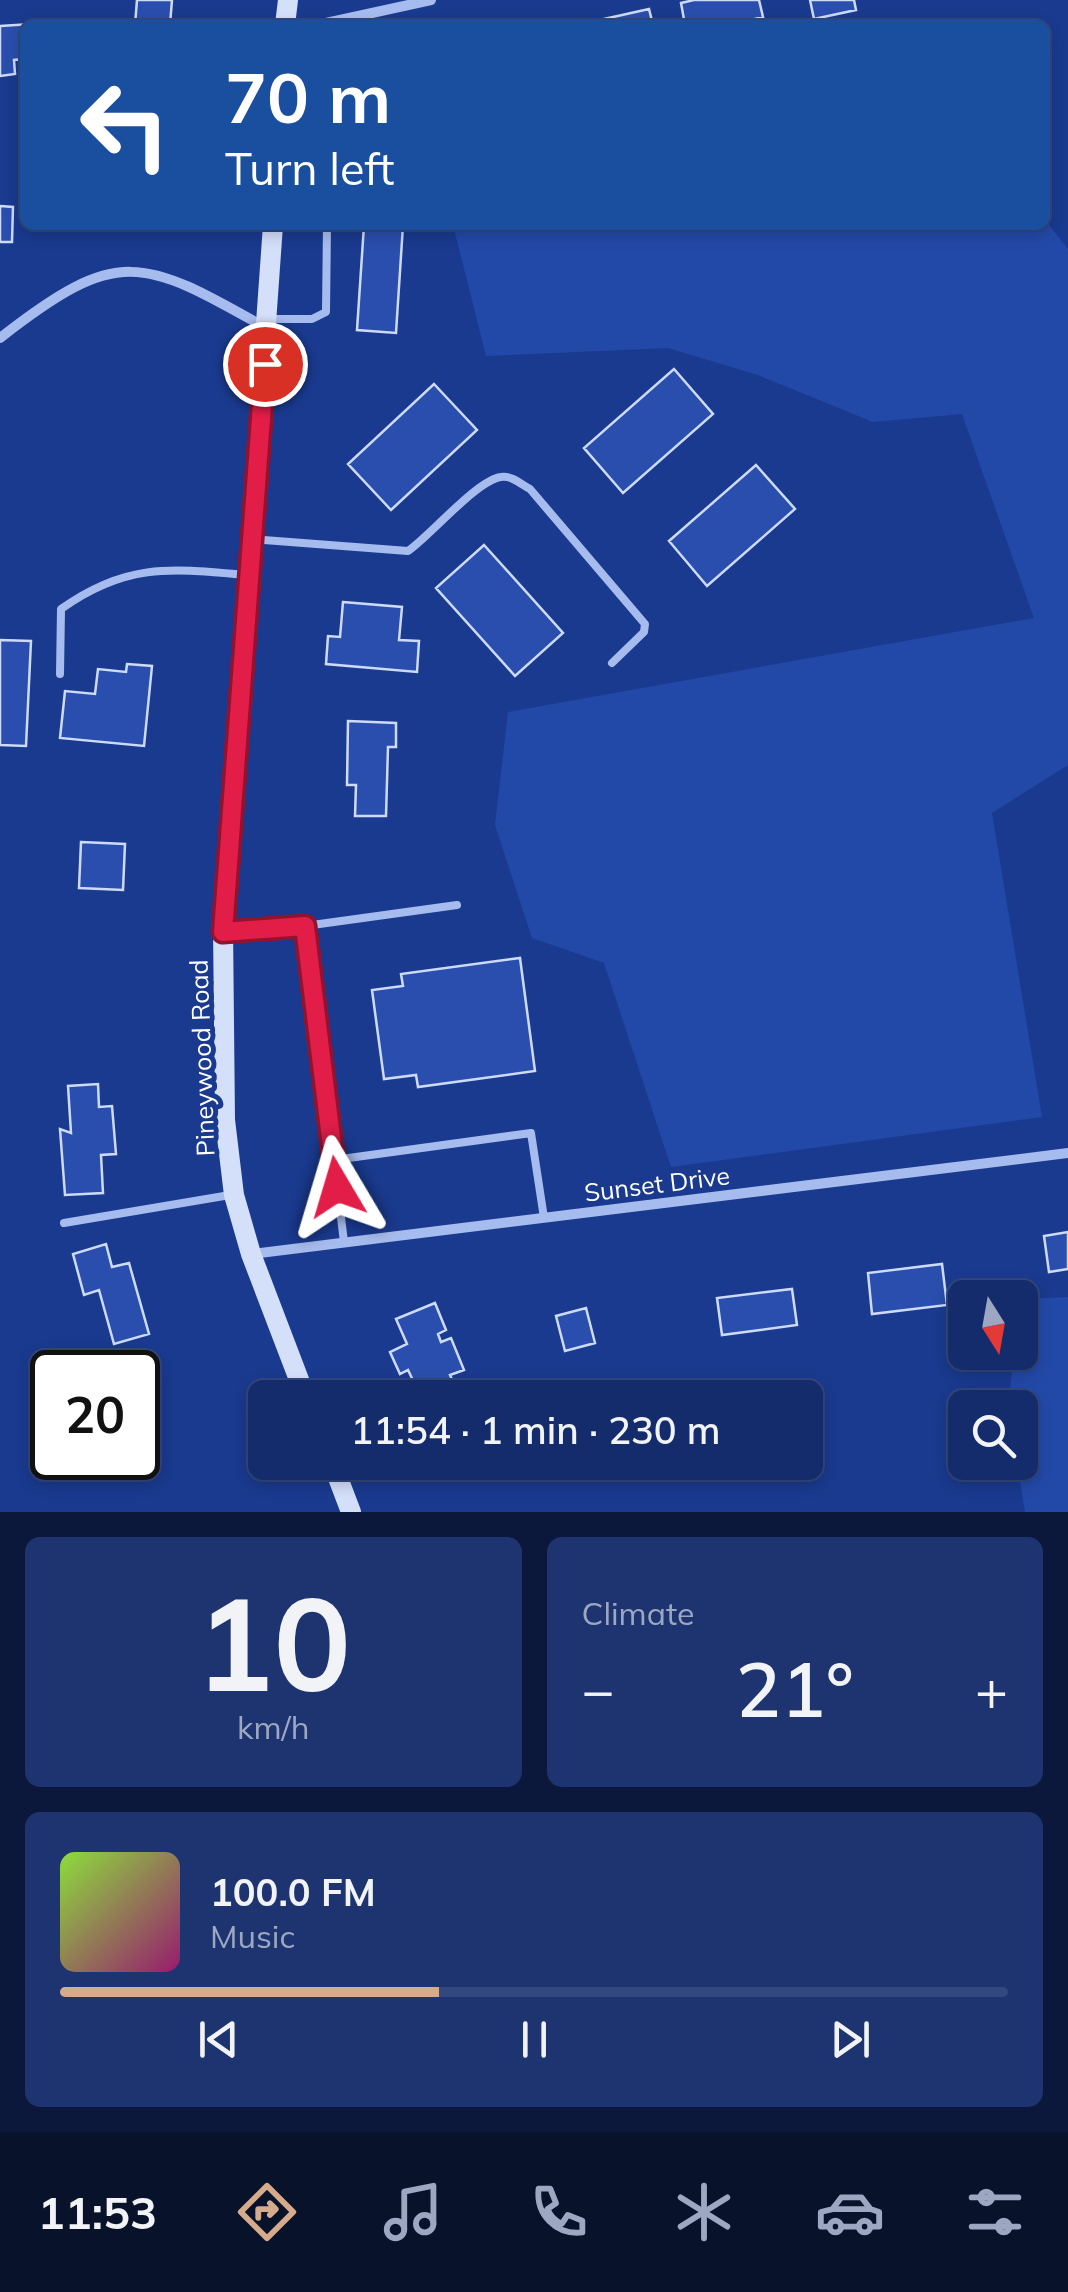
<!DOCTYPE html>
<html lang="en">
<head>
<meta charset="utf-8">
<style>
	body { margin:0; font-family:Mulish,sans-serif; background:#1d3471; color:#f1f3f6; height:100vh; display:flex; flex-direction:column; font-size:38px; white-space:nowrap }
	* { box-sizing:border-box; margin:0 }
	p { font-size:32px; color:#9da7c1 }
	.icon { flex:none; width:55px; height:55px; fill:none; stroke:currentColor; stroke-width:2; stroke-linecap:round; stroke-linejoin:round }
	.map { position:relative; height:1512px; overflow:hidden }
	.drawer { display:flex; flex-direction:column; gap:25px; padding:25px; background:#0b183b; flex:1 }
	.drawer>* { flex:none }
	.hud { position:absolute; left:20px; top:20px; width:1030px; height:210px; border-radius:15px; box-shadow:0 5px 15px #0003,0 0 0 2px #33487e; background:#1a4fa0; color:#fff; overflow:hidden }
	.needle { width:65px; rotate:169deg }
	.buttons { position:absolute; left:948px; top:1280px; display:grid; gap:20px }
	.buttons a { display:grid; place-items:center; width:90px; height:90px; border-radius:15px; background:#142c6b; box-shadow:0 5px 15px #0003,0 0 0 2px #33487e; font-size:50px }
	.speed { position:absolute; left:30px; top:1350px; display:flex; gap:20px; font-size:50px; font-weight:700; text-align:center }
	.speed>* { display:grid; place-content:center; width:130px; height:130px; border-radius:50%; background:#142c6b; box-shadow:0 5px 15px #0003,0 0 0 2px #33487e; line-height:1 }
	.speed .limit { border:5px solid #111; border-radius:15px; background:#fff; color:#111 }
	.pin { position:absolute; display:grid; place-items:center; width:85px; height:85px; color:#fff; margin:-42px; border:5px solid #fff; border-radius:50%; box-shadow:0 2px 10px #0007 }
	.me { position:absolute; width:110px; margin:-55px; rotate:353deg; stroke-linejoin:round; filter:drop-shadow(0 0 8px #0008) }
	.turn { display:flex; align-items:center; gap:35px; height:210px; padding:0 40px; font-size:45px }
	.turn .icon { width:130px; height:130px; stroke-width:2.5 }
	.turn b { display:block; font-size:70px; line-height:85px }
	.big { font-size:75px; font-weight:600; line-height:1.1 }
	.drawer .tile { flex:1; display:flex; flex-direction:column; justify-content:center; gap:15px; min-width:0; padding:0 35px; border-radius:15px; background:#1d3471 }
	.drawer .dial { align-items:center; gap:0 }
	.dial b { font-size:130px; line-height:1 }
	.song { display:flex; align-items:center; gap:30px }
	.cover { width:120px; height:120px; border-radius:15px; background:linear-gradient(135deg,hsl(90 70% 55%),hsl(320 70% 35%)) }
	.played { height:10px; border-radius:5px; background:linear-gradient(90deg,#d6ab8b 40%,#33487e 40%) }
	.keys { display:flex; justify-content:space-around; direction:ltr }
	.heat { display:flex; justify-content:space-between; align-items:center; font-size:55px; direction:ltr }
	.drawer .tiles { flex:1; display:grid; gap:25px; grid-template-columns:1fr 1fr }
	.tile:last-child { grid-column:span 2 }
	.trip { position:absolute; left:248px; top:1380px; width:575px; height:100px; border-radius:15px; background:#142c6b; box-shadow:0 5px 15px #0003,0 0 0 2px #33487e; font-weight:600; line-height:100px; text-align:center }
	.tabs { display:flex; height:160px; justify-content:space-around; align-items:center; background:#08122b; color:#9da7c1 }
	.tabs .icon { width:70px; height:70px }
	.tabs .selected { color:#d6ab8b }
	.tabs b { font-size:45px; color:#f1f3f6 }
	.map>svg:first-child { display:block }
</style>
</head>
<body>
<div class="map">
<svg width="1068" height="1512" viewBox="0 0 1068 1512">
	<rect width="100%" height="100%" fill="#1a3a8f"/>
	<path fill="#2349a8" d="M1045 220 1068 249V765L992 813 1042 1117 671 1167 604 963 532 938 495 825 508 712 1034 618 962 414 873 422 758 375 668 348 486 356 453 225H1045Z
		M1068 1297V1512H1025L1017 1463 1020 1408 1008 1407 1014 1353 1020 1352 1024 1299Z"/>
	<path fill="#294ead" stroke="#cddafa" stroke-width="2.5" d="M137 0H172L170 25H135Z
		M694 0H759L763 17 730 25H685L681 3Z
		M810 0H854L856 10 814 19Z
		M649 9 653 25H577Z
		M32 24 25 25V59L14 60 15 74 0 76V26Z
		M0 206 13 207 12 242H0Z
		M364 225H403L396 333 357 330Z
		M674 369 713 414 623 493 584 448Z
		M434 384 477 430 391 510 348 464Z
		M756 465 795 509 707 586 669 541Z
		M484 545 563 633 515 676 436 588Z
		M343 602 402 607 399 640 419 641 417 672 326 664 328 636 340 637Z
		M0 640 31 641 26 746 0 745Z
		M127 664 152 666 144 746 60 738 65 691 95 694 98 669 126 672Z
		M348 721 396 723V747H388L386 816H355L356 785H347Z
		M81 842 125 844 123 890 79 888Z
		M520 958 535 1071 418 1087 416 1075 384 1079 372 990 403 986 401 974Z
		M98 1084 99 1107 112 1106 116 1154 101 1155 103 1193 65 1195 60 1129 71 1133 68 1086Z
		M1068 1232V1269L1049 1272 1044 1236Z
		M106 1244 112 1267 129 1263 149 1334 114 1344 99 1290 84 1295 73 1254Z
		M942 1264 947 1305 872 1314 868 1273Z
		M792 1289 797 1325 722 1335 717 1298Z
		M435 1303 446 1330 438 1334 441 1342 451 1338 464 1370 450 1375 460 1398H406L418 1391 408 1370 400 1374 390 1352 407 1344 396 1319Z
		M586 1308 595 1343 565 1351 556 1316Z"/>
	<g fill="none" stroke-linecap="round" stroke-linejoin="round">
		<path stroke="#a7bcee" stroke-width="8" d="M268 319H312L326 312 327 225
			M252 539 408 551C431 535 477 480 501 477 511 475 521 484 530 489L645 624 644 632 612 663
			M60 674 61 609C126 563 169 568 245 575
			M305 926 457 905
			M223 932 305 926 344 1242
			M334 1160 531 1133 544 1218
			M64 1223 230 1195"/>
		<path stroke="#a7bcee" stroke-width="10" d="M317 25 431 0
			M0 338C118 246 141 257 266 328
			M252 1254 1068 1153"/>
		<path stroke="#d4dffa" stroke-width="20" d="M285 25 288 0
			M273 225 223 926 225 1120 234 1195 251 1254 306 1398
			M332 1462 351 1512"/>
	</g>
	<g fill="none" stroke-linecap="round" stroke-linejoin="round">
		<defs>
			<path id="route" d="M265 364 223 932 305 926 337 1187"/>
		</defs>
		<use href="#route" stroke="#92132f" stroke-width="25"/>
		<use href="#route" stroke="#e11d48" stroke-width="18"/>
	</g>
	<g text-anchor="middle" stroke-width="10" stroke-linejoin="round" paint-order="stroke">
		<g font-size="25" fill="#fff" stroke="#1a3a8f">
			<text transform="translate(202 1058) rotate(-92)" y="9">Pineywood Road</text>
			<text transform="translate(657 1184) rotate(-7)" y="9">Sunset Drive</text>
		</g>
	</g>
</svg>
<div class="buttons">
<a><svg class="needle" viewBox="-14 -14 28 28"><path d="M0-13l5 13h-10z" fill="#e53935"/><path d="M0 13l5-13h-10z" fill="#9da7c1"/></svg></a>
<a><svg class="icon" aria-label="search" viewBox="0 0 24 24"><circle cx="10" cy="10" r="6"/><path d="M15 15l6 6"/></svg></a>
</div>
<div class="speed"><div class="limit">20</div></div>
<div class="pin" style="left:265px;top:364px;background:#d93025"><svg class="icon" aria-label="arrive" viewBox="0 0 24 24"><path d="M6 21V4h12l-3 4 3 4H6"/></svg></div>
<svg class="me" style="left:337px;top:1187px" viewBox="-20 -20 40 40"><path d="M0-17L14 15 0 8-14 15z" fill="#e11d48" stroke="#fff" stroke-width="4"/></svg>
<div class="trip">11:54 · 1 min · 230 m</div>
<div class="hud">
<div class="turn"><svg class="icon" aria-label="left" viewBox="0 0 24 24"><path d="M17 20v-9H6M10 6l-5 5 5 5"/></svg><div><b>70 m</b>Turn left</div></div>
</div>
</div>
<section class="drawer">
<div class="tiles">
<div class="tile dial"><b>10</b><p>km/h</p></div>
<div class="tile"><p>Climate</p>
<div class="heat"><a>−</a><b class="big">21°</b><a>+</a></div>
</div>
<div class="tile">
<div class="song"><i class="cover"></i><div><b>100.0 FM</b><p>Music</p></div></div>
<div class="played"></div>
<div class="keys"><svg class="icon" aria-label="previous" viewBox="0 0 24 24"><path d="M18 5L8 12l10 7zM5 5v14"/></svg><svg class="icon" aria-label="pause" viewBox="0 0 24 24"><path d="M8 5v14M16 5v14"/></svg><svg class="icon" aria-label="next" viewBox="0 0 24 24"><path d="M6 5l10 7-10 7zM19 5v14"/></svg></div>
</div>
</div>
</section>
<nav class="tabs">
<b>11:53</b>
<svg class="icon selected" aria-label="directions" viewBox="0 0 24 24"><path d="M12 3l9 9-9 9-9-9zM9 14v-3h6M13 9l2 2-2 2"/></svg>
<svg class="icon" aria-label="music" viewBox="0 0 24 24"><path d="M9 18V5l10-2v13"/><circle cx="6" cy="18" r="3"/><circle cx="16" cy="16" r="3"/></svg>
<svg class="icon" aria-label="phone" viewBox="0 0 24 24"><path d="M5 4h4l2 5-3 2q2 4 5 5l2-3 5 2v4C11 20 4 13 5 4z"/></svg>
<svg class="icon" aria-label="climate" viewBox="0 0 24 24"><path d="M12 3v18M4 7l16 10M4 17L20 7"/></svg>
<svg class="icon" aria-label="car" viewBox="0 0 24 24"><path d="M5 17H2v-5l4-1 3-4h7l3 4 3 1v5h-3M9 17h6M6 11h13"/><circle cx="7" cy="17" r="2"/><circle cx="17" cy="17" r="2"/></svg>
<svg class="icon" aria-label="filters" viewBox="0 0 24 24"><path d="M4 7h16M4 17h16"/><circle cx="9" cy="7" r="2"/><circle cx="15" cy="17" r="2"/></svg>
</nav>
</body>
</html>
